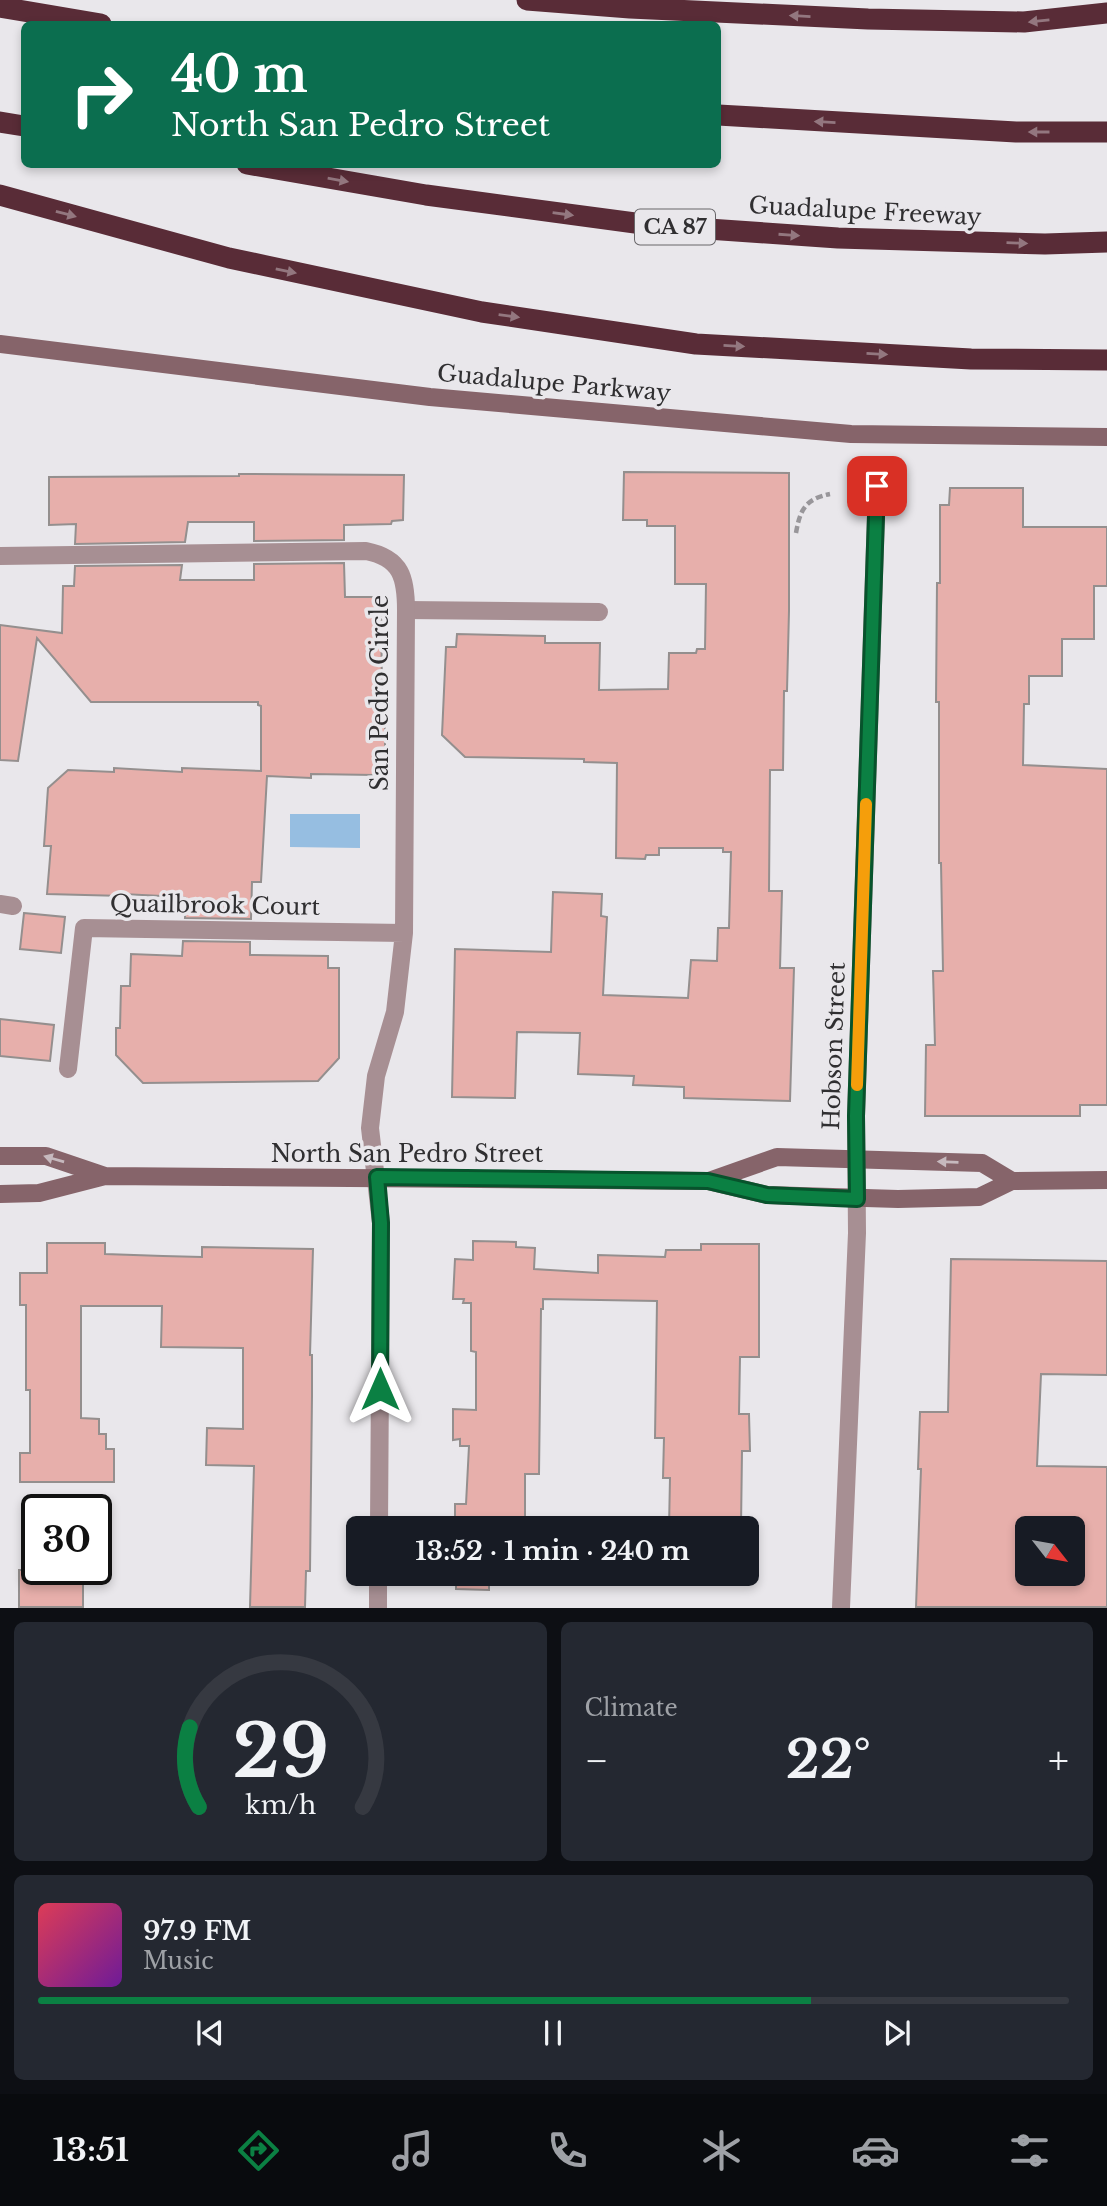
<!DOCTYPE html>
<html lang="en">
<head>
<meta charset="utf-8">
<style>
	body { margin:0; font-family:"Libre Baskerville",serif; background:#242831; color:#f1f3f6; height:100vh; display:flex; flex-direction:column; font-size:26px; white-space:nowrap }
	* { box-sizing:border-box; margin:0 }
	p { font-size:23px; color:#9ea1a6 }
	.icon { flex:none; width:38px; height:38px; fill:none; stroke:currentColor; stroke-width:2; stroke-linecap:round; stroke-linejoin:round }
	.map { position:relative; height:1608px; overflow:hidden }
	.side { display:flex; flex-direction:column; gap:14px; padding:14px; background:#0d0f14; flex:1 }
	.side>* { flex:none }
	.guide { position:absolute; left:21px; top:21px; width:700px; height:147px; border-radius:10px; box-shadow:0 4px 10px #0003; background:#0b6e4f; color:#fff; overflow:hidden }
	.needle { width:46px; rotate:121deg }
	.controls { position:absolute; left:1015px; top:1516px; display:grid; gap:14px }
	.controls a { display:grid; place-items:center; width:70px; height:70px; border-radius:10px; background:#171b24; box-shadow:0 4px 10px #0003; font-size:35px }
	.speed { position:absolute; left:21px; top:1494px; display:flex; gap:14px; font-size:35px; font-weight:700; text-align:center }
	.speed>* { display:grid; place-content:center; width:91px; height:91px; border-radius:50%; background:#171b24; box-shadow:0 4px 10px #0003; line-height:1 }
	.speed .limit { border:4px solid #111; border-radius:10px; background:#fff; color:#111 }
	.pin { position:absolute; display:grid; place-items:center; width:60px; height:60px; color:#fff; margin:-30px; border-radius:14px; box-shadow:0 4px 10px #0006 }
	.me { position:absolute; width:77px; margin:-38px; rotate:0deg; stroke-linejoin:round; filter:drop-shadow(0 0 5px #0008) }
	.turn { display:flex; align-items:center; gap:24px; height:147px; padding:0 35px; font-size:32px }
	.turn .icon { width:91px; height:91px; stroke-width:2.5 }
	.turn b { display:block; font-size:49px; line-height:60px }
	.big { font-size:52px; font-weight:800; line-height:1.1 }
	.side .widget { flex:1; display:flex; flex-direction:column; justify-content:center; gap:10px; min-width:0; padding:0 24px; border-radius:10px; background:#242831 }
	.side .dial { align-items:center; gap:0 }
	.dial svg { height:182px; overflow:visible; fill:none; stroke:#363941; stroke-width:7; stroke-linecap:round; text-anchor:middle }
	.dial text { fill:#f1f3f6; stroke:none }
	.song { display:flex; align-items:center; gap:21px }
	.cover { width:84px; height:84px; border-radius:10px; background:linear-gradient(135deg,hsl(350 70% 55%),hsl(280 70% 35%)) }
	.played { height:7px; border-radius:4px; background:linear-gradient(90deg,#0b8043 75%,#363941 75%) }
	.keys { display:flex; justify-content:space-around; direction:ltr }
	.heat { display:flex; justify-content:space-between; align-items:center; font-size:38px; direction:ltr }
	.side .tiles { flex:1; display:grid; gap:14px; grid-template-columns:1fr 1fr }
	.widget:last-child { grid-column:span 2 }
	.trip { position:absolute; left:346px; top:1516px; width:413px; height:70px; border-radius:10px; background:#171b24; box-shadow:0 4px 10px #0003; font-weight:800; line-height:70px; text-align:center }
	.dock { display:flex; height:112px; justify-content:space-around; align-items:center; background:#090b0e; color:#9ea1a6 }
	.dock .icon { width:49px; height:49px }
	.dock .current { color:#0b8043 }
	.dock b { font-size:32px; color:#f1f3f6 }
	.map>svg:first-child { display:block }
</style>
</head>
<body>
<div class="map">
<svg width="1107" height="1608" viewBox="0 0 1107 1608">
	<rect width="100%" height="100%" fill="#e9e7eb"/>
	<path fill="#96bee1" d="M290 814H360V848L290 847Z"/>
	<path fill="#e7afab" stroke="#948f8e" stroke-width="2" fill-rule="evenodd" d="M624 472 789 473V611L787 691H784L783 770H770L769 891H782L780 968H794L790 1101 684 1098V1087L633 1085 634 1076 578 1074 580 1033 517 1032 515 1098 452 1097 455 949 551 952 553 892 602 894 601 916 607 917 603 995 688 998 691 960 717 961 718 928H729L731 852H723V848H659V855H646L645 859 616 858 617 763 584 762V759L465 757 442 735 446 647H456L457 634 545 636V643H600L599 690 668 689 669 653H696L697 649H705L706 584H675V526H647V520H623Z
		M239 474 404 475 403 520 392 521 391 524 344 525V540L254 541V522H188L185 542 75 544 76 524 49 525V477L239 476Z
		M950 488H1023V527H1107V586H1094V639H1062V676H1029V704H1024L1023 765 1107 769V1105H1080V1116H925L926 1045H935L933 971H943L941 863H939V702H936L937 583H940V505H949Z
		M344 563 345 597H381L382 695H385V763L375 762 374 775 311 774V778L267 776 261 882H252L251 919 185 918 186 898 182 897 123 894V896L47 894 51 846H44L48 788 68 770 114 772V768L182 772V768L261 771V706L258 705V702H91L37 638 18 761 0 760V625L62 633 63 586H74L75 566 182 565 180 580H254V564Z
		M24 913 65 917 61 953 20 949Z
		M183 941 250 942V955L328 956V968H339V1058L318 1081 143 1083 116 1055V1028H120L121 986H130L131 954 182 956Z
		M0 1019 54 1025 50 1061 0 1056Z
		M473 1241 516 1242V1247L535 1248 534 1269 598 1273V1255L665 1257 666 1250H701V1244H759V1357H740L739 1414H749L750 1451H742L741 1528H669L670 1478H663L664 1438H655L657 1301 543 1299V1309H541L539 1474H525V1528H455V1504H466L469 1446H460V1439L453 1440V1409L476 1410V1352L471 1351V1303H463L464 1299H453L455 1259 473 1260Z
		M47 1243H105V1254L163 1256 202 1257V1247L313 1249 310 1355H312V1396L310 1571H306L305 1607H250L254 1466 206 1465 207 1428 243 1429V1348L161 1347 162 1306H81V1418L99 1419V1434H106V1449H114V1482H20V1453H30V1390H26V1305H20V1273H47Z
		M951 1259 1107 1261V1375L1041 1374 1037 1466 1107 1467V1607H916L921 1469H918L920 1412H948ZM1027 1528H1073V1573H1027Z
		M19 1570H83V1607H19Z
		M456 1573H489V1590L456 1589Z"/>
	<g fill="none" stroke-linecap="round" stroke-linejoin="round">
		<path stroke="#98969a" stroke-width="4.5" stroke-dasharray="7 3.5" stroke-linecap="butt" d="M796 533C800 510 805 499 830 494"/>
		<path stroke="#a78f93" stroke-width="18" d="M406 610 599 612
			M0 904 13 906"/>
		<path stroke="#a78f93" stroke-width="18" d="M0 556 366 551C402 558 406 579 406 610L404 933 395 1012 376 1076 370 1128 381 1223 379 1528
			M68 1069 84 928 404 933
			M378 1608V1573
			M841 1608 857 1233 856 1116 877 486"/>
		<path stroke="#86646a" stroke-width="18" d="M0 344 430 397 851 434 1107 437
			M0 1156H46L105 1176
			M709 1181 777 1157 982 1163 1012 1181
			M0 1194 39 1193 105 1176 708 1181 767 1195 898 1199 979 1197 1012 1181 1107 1180"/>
		<path stroke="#592c37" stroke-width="21" d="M527 0 630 8 868 19 1024 22 1107 13
			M0 7 101 24
			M718 115 1016 132H1107
			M0 122 24 126
			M247 164 426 195 650 225 838 238 1045 244 1107 242
			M0 195 229 258 482 312 696 344 971 359 1107 360"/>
	</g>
	<defs><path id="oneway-solid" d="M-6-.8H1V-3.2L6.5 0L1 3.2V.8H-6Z" transform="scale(1.75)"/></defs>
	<g fill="#93777f">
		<use href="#oneway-solid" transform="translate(800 16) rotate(-177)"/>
		<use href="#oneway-solid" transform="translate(1039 21) rotate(174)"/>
		<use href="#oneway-solid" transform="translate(825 122) rotate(-177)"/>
		<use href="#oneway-solid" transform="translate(1039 132) rotate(180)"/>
		<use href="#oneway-solid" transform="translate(338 180) rotate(10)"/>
		<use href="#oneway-solid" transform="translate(66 214) rotate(15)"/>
		<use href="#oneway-solid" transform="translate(563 214) rotate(8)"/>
		<use href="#oneway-solid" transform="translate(789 235) rotate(4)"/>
		<use href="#oneway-solid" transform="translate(1017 243) rotate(2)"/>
		<use href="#oneway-solid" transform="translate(286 271) rotate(12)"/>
		<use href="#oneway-solid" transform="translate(509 316) rotate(8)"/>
		<use href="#oneway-solid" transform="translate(734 346) rotate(3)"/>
		<use href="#oneway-solid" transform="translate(877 354) rotate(3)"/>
	</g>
	<g fill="#c6b9be">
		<use href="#oneway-solid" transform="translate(54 1159) rotate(-164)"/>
		<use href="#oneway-solid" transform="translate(948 1162) rotate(-178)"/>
	</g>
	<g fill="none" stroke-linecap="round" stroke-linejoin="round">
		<defs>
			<path id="route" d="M380 1389 381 1223 377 1177 708 1181 767 1195 857 1199 856 1116 877 486"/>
		</defs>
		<use href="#route" stroke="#07532c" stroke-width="18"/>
		<use href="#route" stroke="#0b8043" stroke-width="12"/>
		<path stroke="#f59e0b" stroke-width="12" d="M857 1085 866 804"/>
	</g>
	<g text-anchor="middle" stroke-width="7" stroke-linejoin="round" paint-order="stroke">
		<rect fill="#e9e7eb" stroke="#686669" stroke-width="2" x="635" y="209.5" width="80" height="35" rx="5"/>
		<g font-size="21" font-weight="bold" fill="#302f31">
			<text x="675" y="234">CA 87</text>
		</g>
		<g font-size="23" fill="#302f31" stroke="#e9e7eb">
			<text transform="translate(865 211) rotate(3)" y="8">Guadalupe Freeway</text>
			<text transform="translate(554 383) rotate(5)" y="8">Guadalupe Parkway</text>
			<text transform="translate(380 693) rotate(-90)" y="8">San Pedro Circle</text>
			<text transform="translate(215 905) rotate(1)" y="8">Quailbrook Court</text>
			<text transform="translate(834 1046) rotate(-88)" y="8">Hobson Street</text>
			<text x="407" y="1162">North San Pedro Street</text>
		</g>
	</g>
</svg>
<div class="controls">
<a><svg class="needle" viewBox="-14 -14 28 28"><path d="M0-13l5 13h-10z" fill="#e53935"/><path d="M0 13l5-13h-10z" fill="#9ea1a6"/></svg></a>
</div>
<div class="speed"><div class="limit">30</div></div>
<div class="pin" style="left:877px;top:486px;background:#d93025"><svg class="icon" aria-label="arrive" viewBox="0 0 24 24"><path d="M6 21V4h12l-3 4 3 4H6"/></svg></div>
<svg class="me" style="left:380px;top:1389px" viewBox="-20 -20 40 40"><path d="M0-17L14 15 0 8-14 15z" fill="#0b8043" stroke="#fff" stroke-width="4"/></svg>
<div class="trip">13:52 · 1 min · 240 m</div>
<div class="guide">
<div class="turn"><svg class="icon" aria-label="right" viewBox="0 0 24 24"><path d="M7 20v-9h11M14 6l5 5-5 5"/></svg><div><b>40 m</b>North San Pedro Street</div></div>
</div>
</div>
<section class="side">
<div class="tiles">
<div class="widget dial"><svg viewBox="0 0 100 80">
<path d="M14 69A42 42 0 1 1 86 69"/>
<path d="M14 69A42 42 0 0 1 10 34" stroke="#0b8043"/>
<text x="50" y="56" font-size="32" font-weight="700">29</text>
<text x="50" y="72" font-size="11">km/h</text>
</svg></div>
<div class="widget"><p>Climate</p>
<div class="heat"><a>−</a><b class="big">22°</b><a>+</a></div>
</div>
<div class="widget">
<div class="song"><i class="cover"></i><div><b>97.9 FM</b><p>Music</p></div></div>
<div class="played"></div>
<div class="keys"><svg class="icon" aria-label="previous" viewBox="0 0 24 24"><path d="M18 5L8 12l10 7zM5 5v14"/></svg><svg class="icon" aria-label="pause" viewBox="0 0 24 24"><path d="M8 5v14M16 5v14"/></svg><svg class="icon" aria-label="next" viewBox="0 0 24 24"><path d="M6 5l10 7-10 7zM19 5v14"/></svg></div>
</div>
</div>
</section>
<nav class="dock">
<b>13:51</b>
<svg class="icon current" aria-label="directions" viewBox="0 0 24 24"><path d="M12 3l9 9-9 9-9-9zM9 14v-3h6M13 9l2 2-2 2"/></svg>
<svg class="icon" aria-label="music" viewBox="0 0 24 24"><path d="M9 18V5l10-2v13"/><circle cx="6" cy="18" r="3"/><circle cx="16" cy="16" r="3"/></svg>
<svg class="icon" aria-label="phone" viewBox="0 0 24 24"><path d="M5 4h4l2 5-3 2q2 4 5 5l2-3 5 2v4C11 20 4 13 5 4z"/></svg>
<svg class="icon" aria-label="climate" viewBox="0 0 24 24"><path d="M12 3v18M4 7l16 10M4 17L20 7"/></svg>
<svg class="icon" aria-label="car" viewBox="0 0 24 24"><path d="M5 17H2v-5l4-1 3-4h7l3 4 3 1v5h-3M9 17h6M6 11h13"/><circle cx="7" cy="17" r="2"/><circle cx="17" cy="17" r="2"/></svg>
<svg class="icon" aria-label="filters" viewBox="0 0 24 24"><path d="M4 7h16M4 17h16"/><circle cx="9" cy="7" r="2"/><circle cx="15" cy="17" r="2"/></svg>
</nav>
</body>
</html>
